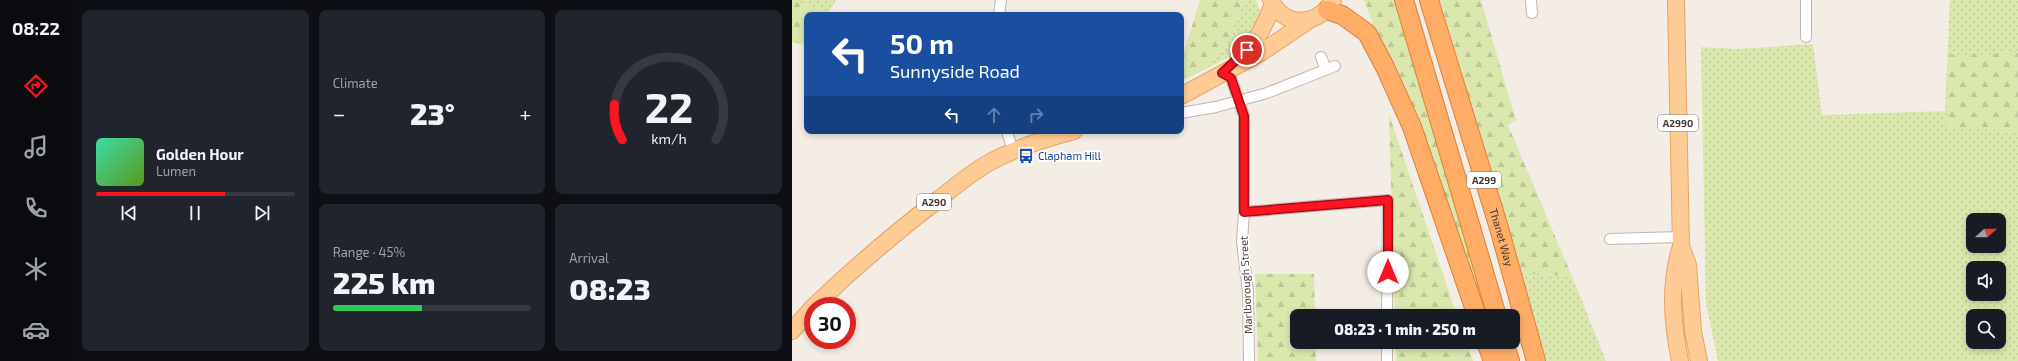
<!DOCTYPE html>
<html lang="en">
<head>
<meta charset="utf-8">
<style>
	body { margin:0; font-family:"Exo 2",sans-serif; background:#20242c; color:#f1f3f6; height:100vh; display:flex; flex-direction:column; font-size:15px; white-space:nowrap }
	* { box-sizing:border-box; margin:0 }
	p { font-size:13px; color:#9ea1a6 }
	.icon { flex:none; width:22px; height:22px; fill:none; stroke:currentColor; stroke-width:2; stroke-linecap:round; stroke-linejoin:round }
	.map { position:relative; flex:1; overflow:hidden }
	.sheet { display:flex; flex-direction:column; gap:10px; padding:10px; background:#0d0f14; width:720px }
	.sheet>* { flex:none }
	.guide { position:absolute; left:12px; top:12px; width:380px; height:122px; border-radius:8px; box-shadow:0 2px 6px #0003; background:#1a4fa0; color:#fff; overflow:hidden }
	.needle { width:26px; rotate:69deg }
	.controls { position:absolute; left:1174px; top:213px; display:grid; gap:8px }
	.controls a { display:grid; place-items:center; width:40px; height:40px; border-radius:8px; background:#171b24; box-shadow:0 2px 6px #0003; font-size:20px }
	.speed { position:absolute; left:12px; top:297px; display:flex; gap:8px; font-size:20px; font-weight:700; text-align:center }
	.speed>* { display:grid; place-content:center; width:52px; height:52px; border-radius:50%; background:#171b24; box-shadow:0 2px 6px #0003; line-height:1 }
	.speed .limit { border:6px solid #d22; background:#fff; color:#111 }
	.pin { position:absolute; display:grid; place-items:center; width:34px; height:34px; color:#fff; margin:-17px; border:2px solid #fff; border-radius:50%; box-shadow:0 1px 4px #0007 }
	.me { position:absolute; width:44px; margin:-22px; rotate:0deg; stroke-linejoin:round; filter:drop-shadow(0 0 3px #0008) }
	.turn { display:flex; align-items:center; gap:14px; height:84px; padding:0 20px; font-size:18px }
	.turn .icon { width:52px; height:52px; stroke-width:2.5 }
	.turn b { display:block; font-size:28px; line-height:34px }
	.lanes { display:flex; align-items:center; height:38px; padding:0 20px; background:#0003; justify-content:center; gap:20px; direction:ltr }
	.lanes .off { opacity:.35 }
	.big { font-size:30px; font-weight:800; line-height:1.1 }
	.sheet .tile { flex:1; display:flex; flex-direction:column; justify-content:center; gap:6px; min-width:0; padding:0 14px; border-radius:8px; background:#20242c }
	.sheet .dial { align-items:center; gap:0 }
	.dial svg { height:104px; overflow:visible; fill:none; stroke:#363941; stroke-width:7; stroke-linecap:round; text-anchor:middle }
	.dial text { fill:#f1f3f6; stroke:none }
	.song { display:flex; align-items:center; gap:12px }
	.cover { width:48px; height:48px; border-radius:6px; background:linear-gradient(135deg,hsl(160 70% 55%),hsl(90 70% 35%)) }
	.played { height:4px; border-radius:2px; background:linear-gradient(90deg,#fc1420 65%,#363941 65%) }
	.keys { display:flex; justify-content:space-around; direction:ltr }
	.heat { display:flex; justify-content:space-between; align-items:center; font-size:22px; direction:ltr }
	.charge { height:6px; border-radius:3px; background:linear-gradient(90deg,#34c759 45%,#363941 0) }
	.sheet .tiles { flex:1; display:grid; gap:10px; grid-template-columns:repeat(3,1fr) }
	.tile:first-child { grid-row:span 2 }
	.trip { position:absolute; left:498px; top:309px; width:230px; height:40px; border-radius:8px; background:#171b24; box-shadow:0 2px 6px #0003; font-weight:800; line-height:40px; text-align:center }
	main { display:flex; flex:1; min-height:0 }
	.menu { display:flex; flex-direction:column; width:72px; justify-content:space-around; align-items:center; background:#090b0e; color:#9ea1a6 }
	.menu .icon { width:28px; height:28px }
	.menu .active { color:#fc1420 }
	.menu b { font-size:18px; color:#f1f3f6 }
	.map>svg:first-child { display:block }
</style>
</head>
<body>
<main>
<nav class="menu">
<b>08:22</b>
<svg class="icon active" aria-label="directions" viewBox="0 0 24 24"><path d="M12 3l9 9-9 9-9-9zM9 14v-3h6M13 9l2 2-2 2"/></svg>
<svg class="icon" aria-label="music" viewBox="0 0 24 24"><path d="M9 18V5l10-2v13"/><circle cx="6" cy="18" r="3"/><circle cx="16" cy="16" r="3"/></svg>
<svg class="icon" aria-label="phone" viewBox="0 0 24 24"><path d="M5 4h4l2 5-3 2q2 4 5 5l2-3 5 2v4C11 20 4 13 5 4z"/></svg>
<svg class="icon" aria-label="climate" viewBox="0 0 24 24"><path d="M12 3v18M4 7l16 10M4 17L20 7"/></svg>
<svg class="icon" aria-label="car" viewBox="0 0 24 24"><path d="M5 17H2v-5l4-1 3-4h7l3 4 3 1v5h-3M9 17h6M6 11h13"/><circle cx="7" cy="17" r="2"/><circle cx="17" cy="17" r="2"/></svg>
</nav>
<section class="sheet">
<div class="tiles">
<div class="tile">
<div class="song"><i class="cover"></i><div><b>Golden Hour</b><p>Lumen</p></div></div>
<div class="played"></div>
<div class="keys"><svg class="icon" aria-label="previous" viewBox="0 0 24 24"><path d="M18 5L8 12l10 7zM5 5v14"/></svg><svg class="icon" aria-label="pause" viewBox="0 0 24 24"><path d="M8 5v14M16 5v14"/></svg><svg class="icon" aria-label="next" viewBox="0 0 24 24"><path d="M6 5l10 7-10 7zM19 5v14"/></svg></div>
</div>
<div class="tile"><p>Climate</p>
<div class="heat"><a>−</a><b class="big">23°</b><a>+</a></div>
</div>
<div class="tile dial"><svg viewBox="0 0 100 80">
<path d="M14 69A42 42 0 1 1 86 69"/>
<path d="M14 69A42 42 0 0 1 8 42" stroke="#fc1420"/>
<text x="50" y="56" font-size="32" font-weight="700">22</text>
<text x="50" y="72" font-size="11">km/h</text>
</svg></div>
<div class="tile"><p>Range · 45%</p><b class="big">225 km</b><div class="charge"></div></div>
<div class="tile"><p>Arrival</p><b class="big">08:23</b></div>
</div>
</section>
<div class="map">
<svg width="1226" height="361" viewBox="0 0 1226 361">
	<defs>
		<pattern id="grass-dots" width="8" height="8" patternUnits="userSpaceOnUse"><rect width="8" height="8" fill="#dae8ae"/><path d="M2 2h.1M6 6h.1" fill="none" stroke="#bcc896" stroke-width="1.8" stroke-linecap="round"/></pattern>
		<pattern id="forest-firs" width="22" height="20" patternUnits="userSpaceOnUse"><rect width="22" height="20" fill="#dae8ae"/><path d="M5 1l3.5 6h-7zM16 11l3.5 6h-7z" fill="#bcc896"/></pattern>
	</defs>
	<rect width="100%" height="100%" fill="#f3ede6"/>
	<path fill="url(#grass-dots)" fill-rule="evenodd" d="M0 0H44L37 12Z
		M451 0H464L469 13 463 31 435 58 400 76 438 43Z
		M1158 0H1226V361H926L914 304 909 47 945 49 1021 44 1030 115 1153 111ZM1181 220H1207V246H1181ZM1181 268H1207V294H1181ZM1181 316H1207V342H1181Z
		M729 273 780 276 814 361H754Z"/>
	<path fill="url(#forest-firs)" d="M0 0 37 12 38 15H15V46L0 42Z
		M408 0H451L438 43 400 76 389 81V56L391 55Z
		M572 0H603L694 309 700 316H691Z
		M648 0H689L724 121 716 125 780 276 729 273Z
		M1226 53V131L1154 129 1156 55Z
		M597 114 665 316H603Z
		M463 274H522L523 316H505V342H523L524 361H466Z
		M604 342H674L681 361H604Z"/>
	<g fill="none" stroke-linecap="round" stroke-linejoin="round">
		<defs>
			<path id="street" d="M739 0 740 13
				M1014 0V37
				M207 15 209 0
				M529 57 534 69
				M430 73 439 78 452 116V212L450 241 456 292 457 361
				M389 113 424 107 475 93 543 66
				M215 131 221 152
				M452 212 596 200 595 316
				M818 239 889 237
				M595 361V342"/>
			<path id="primary" d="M479 0C492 29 527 26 541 0
				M884 0 889 246C877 285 880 322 888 361
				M446 60C465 40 471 30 481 4
				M389 96 470 52 516 21
				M889 246 896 265 901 331 907 361
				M22 306C62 268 104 232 147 199 165 185 182 170 202 160 227 147 255 138 282 131
				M0 331 21 307"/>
			<g id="highway">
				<path d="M612 0 705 316"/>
				<path id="s1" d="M637 0 707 228 744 361"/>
				<path d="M535 10 550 15 575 33 593 67 620 127 685 316"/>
				<path d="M694 342 701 361"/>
				<path d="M712 342 718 361"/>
			</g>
		</defs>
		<use href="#street" stroke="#c2b5ac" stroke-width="12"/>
		<use href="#primary" stroke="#e5a463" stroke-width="18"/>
		<use href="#highway" stroke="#df7e34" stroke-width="20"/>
		<use href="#street" stroke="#fff" stroke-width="10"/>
		<use href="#primary" stroke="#ffcb94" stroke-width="16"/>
		<use href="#highway" stroke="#ffad66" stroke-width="18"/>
	</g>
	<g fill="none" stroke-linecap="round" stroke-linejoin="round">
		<defs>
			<path id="route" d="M455 50 430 73 439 78 452 116V212L596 200V272"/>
		</defs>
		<use href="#route" stroke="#a40d15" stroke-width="10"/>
		<use href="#route" stroke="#fc1420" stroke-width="7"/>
	</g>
	<defs>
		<symbol id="bus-bare" viewBox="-9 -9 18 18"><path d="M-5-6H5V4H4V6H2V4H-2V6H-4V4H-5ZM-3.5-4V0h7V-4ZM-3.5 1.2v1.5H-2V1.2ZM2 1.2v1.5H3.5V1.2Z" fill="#1a4fb4" stroke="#fff" stroke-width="2.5" paint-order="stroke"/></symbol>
	</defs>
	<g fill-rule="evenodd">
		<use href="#bus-bare" x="223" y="145" width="22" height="22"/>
	</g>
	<g text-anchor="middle" stroke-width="3.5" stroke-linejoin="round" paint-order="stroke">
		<g fill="#fff" stroke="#7e7672" stroke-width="1">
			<rect x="866" y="115" width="40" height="16" rx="3"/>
			<rect x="675" y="172" width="34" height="16" rx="3"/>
			<rect x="125" y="194" width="34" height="16" rx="3"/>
		</g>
		<g font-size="10" font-weight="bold" fill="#463c35">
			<text x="886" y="127">A2990</text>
			<text x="692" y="184">A299</text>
			<text x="142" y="206">A290</text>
		</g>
		<g font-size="11" fill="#164399" stroke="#fff" text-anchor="start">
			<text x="246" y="160">Clapham Hill</text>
		</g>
		<g font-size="11" fill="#463c35" stroke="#fff">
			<text dy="4" stroke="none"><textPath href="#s1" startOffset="248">Thanet Way</textPath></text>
			<text transform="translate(454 285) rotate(-93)" y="4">Marlborough Street</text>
		</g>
	</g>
</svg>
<div class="controls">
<a><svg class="needle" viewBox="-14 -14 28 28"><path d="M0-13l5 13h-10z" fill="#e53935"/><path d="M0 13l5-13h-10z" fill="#9ea1a6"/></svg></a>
<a><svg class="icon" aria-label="sound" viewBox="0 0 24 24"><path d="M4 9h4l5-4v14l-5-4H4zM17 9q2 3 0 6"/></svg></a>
<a><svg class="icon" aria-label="search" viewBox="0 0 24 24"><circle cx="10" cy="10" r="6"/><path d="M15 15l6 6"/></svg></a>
</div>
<div class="speed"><div class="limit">30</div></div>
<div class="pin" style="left:455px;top:50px;background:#d93025"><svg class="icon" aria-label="arrive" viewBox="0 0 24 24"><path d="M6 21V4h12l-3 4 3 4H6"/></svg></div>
<svg class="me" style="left:596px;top:272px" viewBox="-20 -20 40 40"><circle r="19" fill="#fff"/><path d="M0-13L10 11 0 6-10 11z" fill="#fc1420"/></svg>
<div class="trip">08:23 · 1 min · 250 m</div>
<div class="guide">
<div class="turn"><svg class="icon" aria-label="left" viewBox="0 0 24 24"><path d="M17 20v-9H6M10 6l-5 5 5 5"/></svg><div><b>50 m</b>Sunnyside Road</div></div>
<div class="lanes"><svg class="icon" aria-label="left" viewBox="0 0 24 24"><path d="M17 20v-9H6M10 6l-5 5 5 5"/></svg><svg class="icon off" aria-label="ahead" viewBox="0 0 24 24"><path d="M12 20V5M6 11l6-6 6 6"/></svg><svg class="icon off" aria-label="right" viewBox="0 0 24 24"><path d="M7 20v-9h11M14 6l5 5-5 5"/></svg></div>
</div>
</div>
</main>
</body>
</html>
